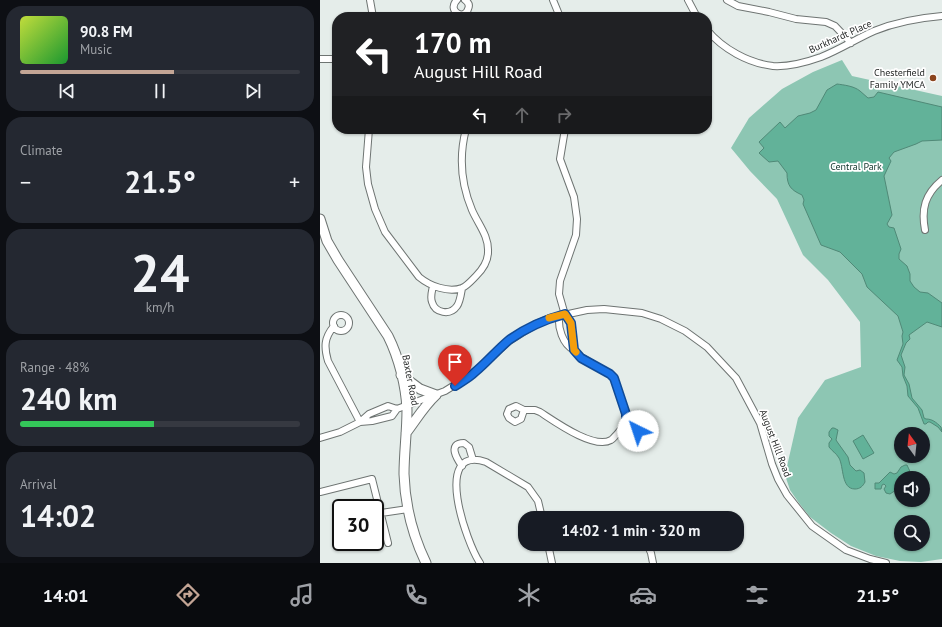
<!DOCTYPE html>
<html lang="en">
<head>
<meta charset="utf-8">
<style>
	body { margin:0; font-family:"PT Sans",sans-serif; background:#242831; color:#f1f3f6; height:100vh; display:flex; flex-direction:column; font-size:15px; white-space:nowrap }
	* { box-sizing:border-box; margin:0 }
	p { font-size:13px; color:#9ea1a6 }
	.icon { flex:none; width:22px; height:22px; fill:none; stroke:currentColor; stroke-width:2; stroke-linecap:round; stroke-linejoin:round }
	.map { position:relative; flex:1; overflow:hidden }
	.side { display:flex; flex-direction:column; gap:6px; padding:6px; background:#0d0f14; width:320px }
	.side>* { flex:none }
	.guide { position:absolute; left:12px; top:12px; width:380px; height:122px; border-radius:16px; box-shadow:0 1px 3px #0004; background:#202124; color:#fff; overflow:hidden }
	.needle { width:26px; rotate:345deg }
	.tools { position:absolute; left:574px; top:427px; display:grid; gap:8px }
	.tools a { display:grid; place-items:center; width:36px; height:36px; border-radius:50%; background:#171b24; box-shadow:0 1px 3px #0004; font-size:20px }
	.speed { position:absolute; left:12px; top:499px; display:flex; gap:8px; font-size:20px; font-weight:700; text-align:center }
	.speed>* { display:grid; place-content:center; width:52px; height:52px; border-radius:50%; background:#171b24; box-shadow:0 1px 3px #0004; line-height:1 }
	.speed .limit { border:2px solid #111; border-radius:6px; background:#fff; color:#111 }
	.pin { position:absolute; display:grid; place-items:center; width:34px; height:34px; color:#fff; margin:-41px -17px; border-radius:50% 50% 50% 0; rotate:-45deg; box-shadow:0 0 4px #0007 }
	.pin .icon { rotate:45deg }
	.me { position:absolute; width:44px; margin:-22px; rotate:319deg; stroke-linejoin:round; filter:drop-shadow(0 0 3px #0008) }
	.turn { display:flex; align-items:center; gap:14px; height:84px; padding:0 16px; font-size:18px }
	.turn .icon { width:52px; height:52px; stroke-width:2.5 }
	.turn b { display:block; font-size:28px; line-height:34px }
	.lanes { display:flex; align-items:center; height:38px; padding:0 16px; background:#0003; justify-content:center; gap:20px; direction:ltr }
	.lanes .off { opacity:.35 }
	.big { font-size:30px; font-weight:600; line-height:1.1 }
	.side .card { flex:1; display:flex; flex-direction:column; justify-content:center; gap:6px; min-width:0; padding:0 14px; border-radius:16px; background:#242831 }
	.side .dial { align-items:center; gap:0 }
	.dial b { font-size:52px; line-height:1 }
	.song { display:flex; align-items:center; gap:12px }
	.cover { width:48px; height:48px; border-radius:6px; background:linear-gradient(135deg,hsl(70 70% 55%),hsl(130 70% 35%)) }
	.played { height:4px; border-radius:2px; background:linear-gradient(90deg,#c3a595 55%,#363941 55%) }
	.keys { display:flex; justify-content:space-around; direction:ltr }
	.heat { display:flex; justify-content:space-between; align-items:center; font-size:22px; direction:ltr }
	.charge { height:6px; border-radius:3px; background:linear-gradient(90deg,#34c759 48%,#363941 0) }
	.trip { position:absolute; left:198px; top:511px; width:226px; height:40px; border-radius:16px; background:#171b24; box-shadow:0 1px 3px #0004; font-weight:600; line-height:40px; text-align:center }
	.dock { display:flex; height:64px; justify-content:space-around; align-items:center; background:#090b0e; color:#9ea1a6 }
	.dock .icon { width:28px; height:28px }
	.dock .on { color:#c3a595 }
	.dock b { font-size:18px; color:#f1f3f6 }
	main { display:flex; flex:1; min-height:0 }
	.map>svg:first-child { display:block }
</style>
</head>
<body>
<main>
<section class="side">
<div class="card">
<div class="song"><i class="cover"></i><div><b>90.8 FM</b><p>Music</p></div></div>
<div class="played"></div>
<div class="keys"><svg class="icon" aria-label="previous" viewBox="0 0 24 24"><path d="M18 5L8 12l10 7zM5 5v14"/></svg><svg class="icon" aria-label="pause" viewBox="0 0 24 24"><path d="M8 5v14M16 5v14"/></svg><svg class="icon" aria-label="next" viewBox="0 0 24 24"><path d="M6 5l10 7-10 7zM19 5v14"/></svg></div>
</div>
<div class="card"><p>Climate</p>
<div class="heat"><a>−</a><b class="big">21.5°</b><a>+</a></div>
</div>
<div class="card dial"><b>24</b><p>km/h</p></div>
<div class="card"><p>Range · 48%</p><b class="big">240 km</b><div class="charge"></div></div>
<div class="card"><p>Arrival</p><b class="big">14:02</b></div>
</section>
<div class="map">
<svg width="622" height="563" viewBox="0 0 622 563">
	<rect width="100%" height="100%" fill="#e5edea"/>
	<path fill="#8dc6b3" fill-rule="evenodd" d="M522 60 532 76 622 96V559L601 562 580 561 556 556 531 546 511 533 490 517 479 503 470 490 465 475 478 418 505 380 541 367 540 322 508 280 483 255 457 199 430 171 411 148 429 118 462 89 493 72ZM581 434H603V456H581ZM581 478H603V500H581ZM581 522H603V544H581Z"/>
	<path fill="#62b299" stroke="#508977" d="M517 84C524 85 534 86 540 91 543 93 545 96 548 98L554 97 558 92 622 107V140L602 141 596 144 574 152 569 158 571 161 564 176 572 215 567 224 569 227 574 228 581 249 579 254V259L587 266 590 274V281L594 287 600 292 608 293 622 303V327L607 322 589 335 590 339 586 343 581 355 585 367 584 375 589 384 592 398 602 410 604 418 606 419C612 419 616 422 621 427L622 432 618 427 610 422H608L606 424H604L598 408 588 396 587 386 583 376 582 367 577 360 583 344 582 336 583 332 578 316 547 287 542 274 520 252 501 245 483 204 484 200 482 195C471 190 467 186 467 173L458 161 449 162 439 153 444 148 439 142 460 122 465 128 478 116 490 113 496 110 507 90Z
		M512 428H514L518 430 516 440 518 443 528 457 530 465 536 471 540 470 544 473 545 482C543 486 540 489 535 489 521 489 524 467 519 458 516 453 512 451 509 447V443L512 439 509 436V432Z
		M543 435 554 453 543 459 533 441Z
		M585 465H587L593 478H581V482L578 484 576 490 570 494 566 493 564 489 566 486 564 484 562 485 561 489H555V483H559L570 472 574 474 577 473 581 467Z"/>
	<g fill="none" stroke-linecap="round" stroke-linejoin="round">
		<defs>
			<path id="minor" d="M50 0 53 17
				M137 0C126 11 145 21 148 9 150 5 148 2 145 0
				M233 0 240 17
				M368 0 377 17
				M407 0 418 6 449 12 476 19 506 22 515 26 531 43
				M387 30C403 49 428 63 453 66 469 67 487 62 501 57 519 50 536 39 554 31 576 22 598 18 622 16
				M0 59H17
				M49 129 46 167 48 184 55 209 65 232 99 277C110 286 128 293 142 288 147 286 152 280 156 276 163 269 168 262 168 252 169 236 158 224 152 210 141 184 139 156 146 129
				M605 230C601 209 605 194 622 180
				M113 286C112 291 110 297 112 302 115 313 130 316 137 306 140 302 141 294 142 288
				M13 323a8 8 0 1 1 16 0a8 8 0 1 1-16 0Z
				M239 316C238 327 242 344 254 350L251 323 245 315 239 294 240 281 256 235 257 219 254 197 240 159 245 129
				M14 326C4 338 4 347 8 361L40 422
				M196 406 204 410 201 419 195 422 189 418 187 414 189 409Z
				M204 410H215L220 412C234 421 274 450 291 440 293 439 295 436 297 434 303 428 306 422 306 414L294 378 290 374 261 357 254 350
				M40 422 52 421 72 416 77 409
				M300 432 309 439C315 439 321 434 317 428 315 425 309 422 306 420
				M0 438 20 432 40 422 49 414 68 406 77 409 125 391 154 373 189 341 216 324 230 318 267 310 284 309 322 313 341 319 365 331 387 347 416 378 440 423 452 464 458 479 467 495 492 526 526 550 550 559 566 563
				M142 466C137 459 127 443 144 443L149 447 153 460
				M0 492 52 479 68 543
				M61 513 88 509
				M228 544 232 563
				M327 544 331 553 333 563
				M160 563C147 544 111 444 166 462L208 487 218 501 222 518"/>
			<path id="secondary" d="M0 219 7 241 18 260 68 336C79 358 86 386 87 410 87 432 84 453 84 474 85 505 93 536 106 563
				M81 375 100 389 116 395C104 406 96 420 86 433"/>
		</defs>
		<use href="#minor" stroke="#6e7472" stroke-width="8"/>
		<use href="#secondary" stroke="#6e7472" stroke-width="11"/>
		<use href="#minor" stroke="#fff" stroke-width="6"/>
		<use href="#secondary" stroke="#fff" stroke-width="9"/>
	</g>
	<g fill="none" stroke-linecap="round" stroke-linejoin="round">
		<defs>
			<path id="route" d="M135 386C141 382 149 378 155 372 167 362 177 350 189 340 207 327 223 320 245 314L251 323 254 350 261 358 290 374 294 378 306 414V420L316 427 318 431"/>
		</defs>
		<use href="#route" stroke="#114b97" stroke-width="10"/>
		<use href="#route" stroke="#1a73e8" stroke-width="7"/>
		<path stroke="#f59e0b" stroke-width="7" d="M229 318 245 314 251 323 254 350 256 352"/>
	</g>
	<circle fill="#8b451e" stroke="#fff" stroke-width="1.5" cx="613" cy="78" r="4"/>
	<g text-anchor="middle" stroke-width="3.5" stroke-linejoin="round" paint-order="stroke">
		<g font-size="10" fill="#262928" stroke="#fff">
			<text transform="translate(520 36) rotate(-24)" y="4">Burkhardt Place</text>
			<text transform="translate(91 380) rotate(79)" y="4">Baxter Road</text>
			<text transform="translate(456 443) rotate(69)" y="4">August Hill Road</text>
		</g>
		<g font-size="10" fill="#262928" stroke="#fff" text-anchor="end">
			<text x="605" y="76">Chesterfield<tspan x="605" dy="12">Family YMCA</tspan></text>
		</g>
		<g font-size="10" fill="#0f342a" stroke="#fff">
			<text x="536" y="170">Central Park</text>
		</g>
	</g>
</svg>
<div class="tools">
<a><svg class="needle" viewBox="-14 -14 28 28"><path d="M0-13l5 13h-10z" fill="#e53935"/><path d="M0 13l5-13h-10z" fill="#9ea1a6"/></svg></a>
<a><svg class="icon" aria-label="sound" viewBox="0 0 24 24"><path d="M4 9h4l5-4v14l-5-4H4zM17 9q2 3 0 6"/></svg></a>
<a><svg class="icon" aria-label="search" viewBox="0 0 24 24"><circle cx="10" cy="10" r="6"/><path d="M15 15l6 6"/></svg></a>
</div>
<div class="speed"><div class="limit">30</div></div>
<div class="pin" style="left:135px;top:386px;background:#d93025"><svg class="icon" aria-label="arrive" viewBox="0 0 24 24"><path d="M6 21V4h12l-3 4 3 4H6"/></svg></div>
<svg class="me" style="left:318px;top:431px" viewBox="-20 -20 40 40"><circle r="19" fill="#fff"/><path d="M0-13L10 11 0 6-10 11z" fill="#1a73e8"/></svg>
<div class="trip">14:02 · 1 min · 320 m</div>
<div class="guide">
<div class="turn"><svg class="icon" aria-label="left" viewBox="0 0 24 24"><path d="M17 20v-9H6M10 6l-5 5 5 5"/></svg><div><b>170 m</b>August Hill Road</div></div>
<div class="lanes"><svg class="icon" aria-label="left" viewBox="0 0 24 24"><path d="M17 20v-9H6M10 6l-5 5 5 5"/></svg><svg class="icon off" aria-label="ahead" viewBox="0 0 24 24"><path d="M12 20V5M6 11l6-6 6 6"/></svg><svg class="icon off" aria-label="right" viewBox="0 0 24 24"><path d="M7 20v-9h11M14 6l5 5-5 5"/></svg></div>
</div>
</div>
</main>
<nav class="dock">
<b>14:01</b>
<svg class="icon on" aria-label="directions" viewBox="0 0 24 24"><path d="M12 3l9 9-9 9-9-9zM9 14v-3h6M13 9l2 2-2 2"/></svg>
<svg class="icon" aria-label="music" viewBox="0 0 24 24"><path d="M9 18V5l10-2v13"/><circle cx="6" cy="18" r="3"/><circle cx="16" cy="16" r="3"/></svg>
<svg class="icon" aria-label="phone" viewBox="0 0 24 24"><path d="M5 4h4l2 5-3 2q2 4 5 5l2-3 5 2v4C11 20 4 13 5 4z"/></svg>
<svg class="icon" aria-label="climate" viewBox="0 0 24 24"><path d="M12 3v18M4 7l16 10M4 17L20 7"/></svg>
<svg class="icon" aria-label="car" viewBox="0 0 24 24"><path d="M5 17H2v-5l4-1 3-4h7l3 4 3 1v5h-3M9 17h6M6 11h13"/><circle cx="7" cy="17" r="2"/><circle cx="17" cy="17" r="2"/></svg>
<svg class="icon" aria-label="filters" viewBox="0 0 24 24"><path d="M4 7h16M4 17h16"/><circle cx="9" cy="7" r="2"/><circle cx="15" cy="17" r="2"/></svg>
<b>21.5°</b>
</nav>
</body>
</html>
